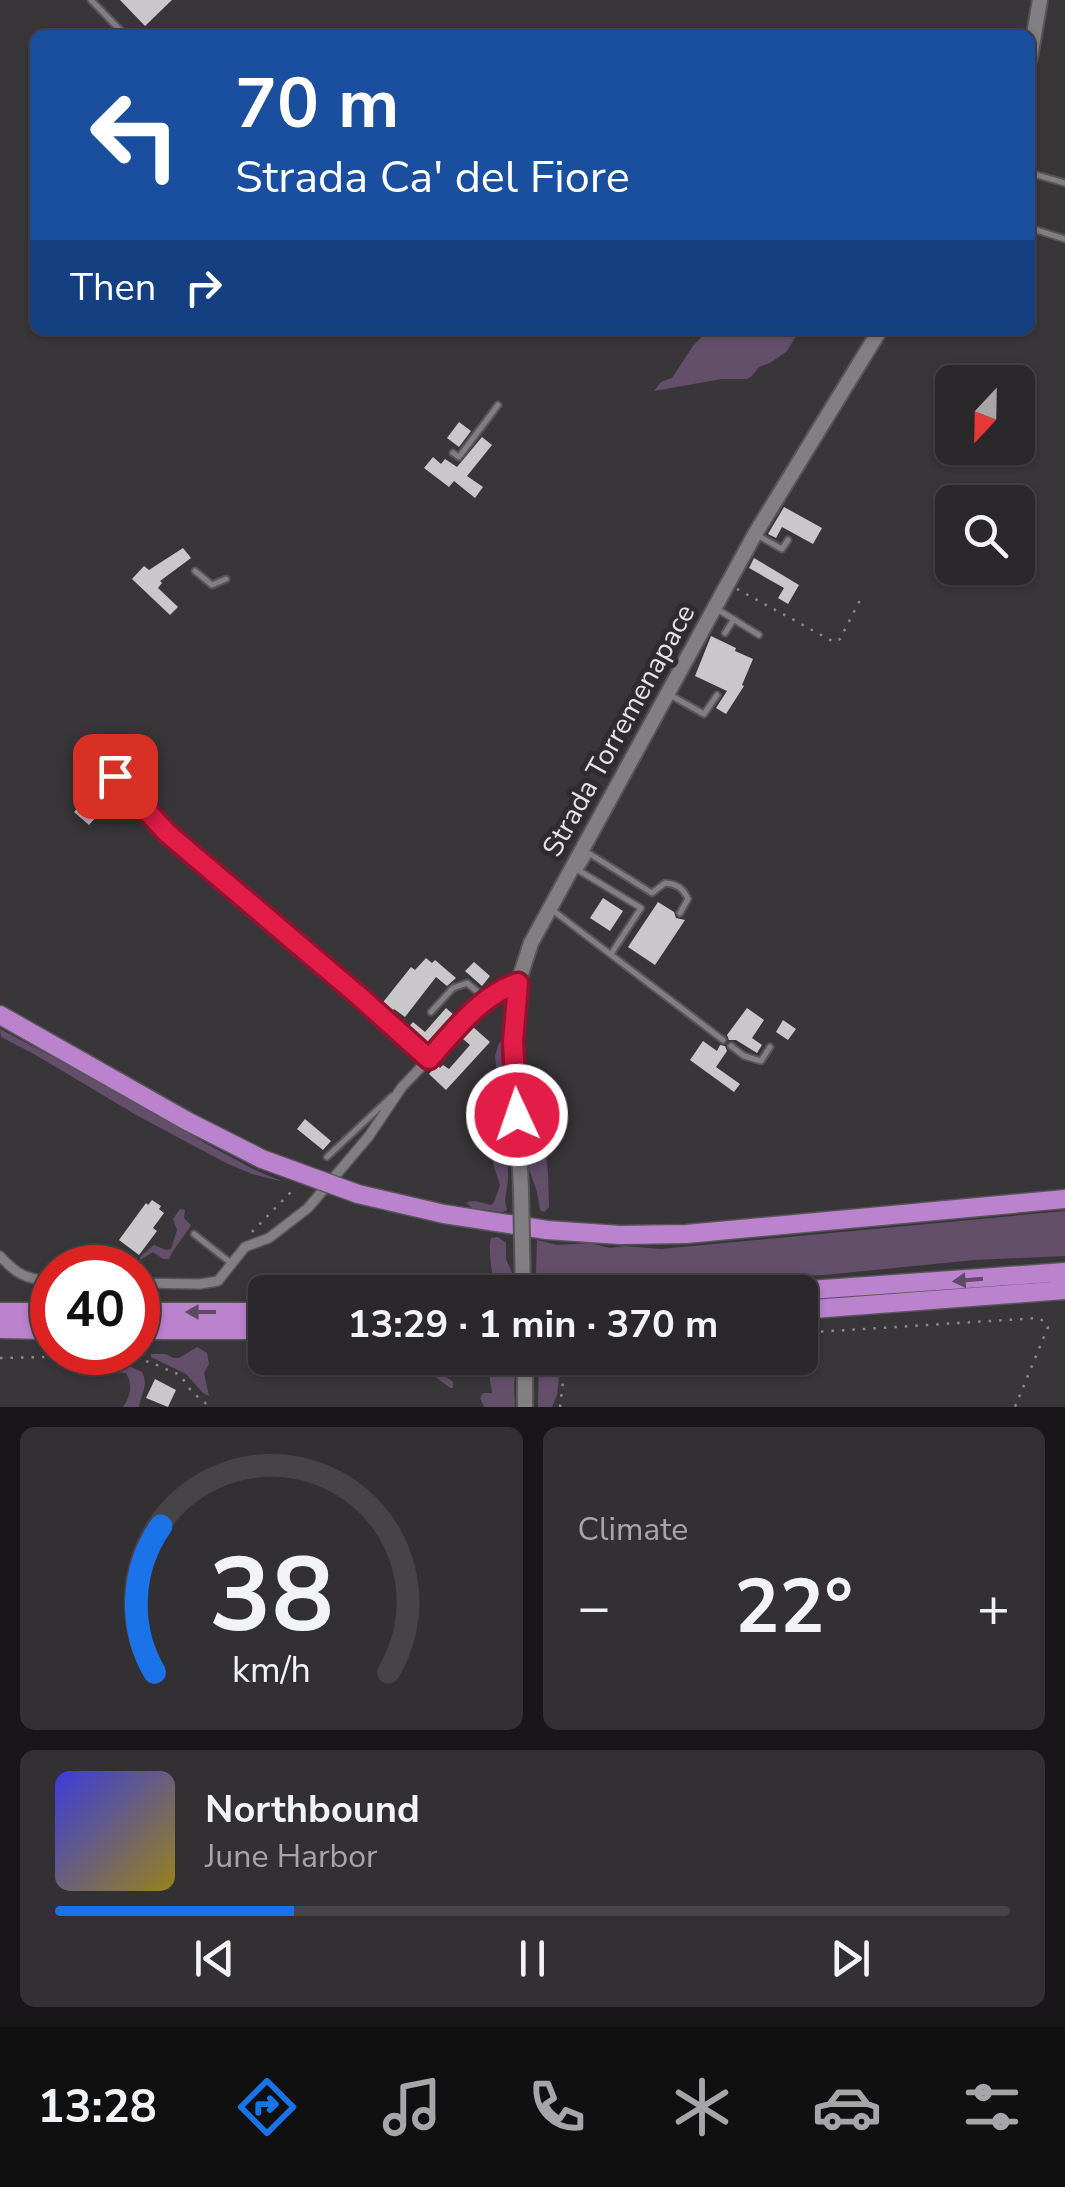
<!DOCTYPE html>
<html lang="en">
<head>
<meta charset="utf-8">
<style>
	body { margin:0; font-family:"Nunito Sans",sans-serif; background:#333033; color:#f1f3f6; height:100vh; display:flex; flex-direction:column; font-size:38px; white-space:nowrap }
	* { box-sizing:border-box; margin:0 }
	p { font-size:32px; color:#a6a6a9 }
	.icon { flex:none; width:55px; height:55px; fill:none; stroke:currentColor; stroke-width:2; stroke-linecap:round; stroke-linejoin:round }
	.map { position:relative; height:1407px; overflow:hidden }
	.sheet { display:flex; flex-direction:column; gap:20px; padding:20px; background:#181618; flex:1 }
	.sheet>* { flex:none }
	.top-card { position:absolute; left:30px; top:30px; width:1005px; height:305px; border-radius:15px; box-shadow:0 2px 8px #0004,0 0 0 2px #474447; background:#1a4fa0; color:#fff; overflow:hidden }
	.needle { width:65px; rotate:202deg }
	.buttons { position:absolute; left:935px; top:365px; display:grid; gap:20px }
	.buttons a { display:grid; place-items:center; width:100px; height:100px; border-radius:15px; background:#2b282b; box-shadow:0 2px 8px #0004,0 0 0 2px #474447; font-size:50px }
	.speed { position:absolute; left:30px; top:1245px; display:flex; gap:20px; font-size:50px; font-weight:700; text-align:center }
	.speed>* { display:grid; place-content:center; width:130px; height:130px; border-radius:50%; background:#2b282b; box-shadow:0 2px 8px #0004,0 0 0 2px #474447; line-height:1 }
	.speed .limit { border:15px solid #d22; background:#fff; color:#111 }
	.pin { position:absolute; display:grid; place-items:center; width:85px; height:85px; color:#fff; margin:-42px; border-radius:20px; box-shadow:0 5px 15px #0006 }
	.me { position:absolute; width:110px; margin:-55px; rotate:357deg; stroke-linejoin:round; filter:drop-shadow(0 0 8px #0008) }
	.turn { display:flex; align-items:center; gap:35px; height:210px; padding:0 40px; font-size:45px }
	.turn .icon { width:130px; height:130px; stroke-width:2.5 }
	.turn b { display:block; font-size:70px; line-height:85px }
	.then { display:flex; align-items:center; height:95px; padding:0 40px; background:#0003; gap:20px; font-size:38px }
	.big { font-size:75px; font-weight:700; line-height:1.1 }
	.sheet .card { flex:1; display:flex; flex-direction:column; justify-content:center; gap:15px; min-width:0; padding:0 35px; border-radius:15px; background:#333033 }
	.sheet .dial { align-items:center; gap:0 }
	.dial svg { height:260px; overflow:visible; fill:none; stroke:#474447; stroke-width:7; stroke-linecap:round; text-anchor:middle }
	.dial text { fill:#f1f3f6; stroke:none }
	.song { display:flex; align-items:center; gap:30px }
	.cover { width:120px; height:120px; border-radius:15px; background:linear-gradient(135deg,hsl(240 70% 55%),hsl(50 70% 35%)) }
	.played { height:10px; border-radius:5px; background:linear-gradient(90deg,#1a73e8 25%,#474447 25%) }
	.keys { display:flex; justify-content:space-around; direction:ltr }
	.heat { display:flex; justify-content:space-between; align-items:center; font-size:55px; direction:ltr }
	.sheet .tiles { flex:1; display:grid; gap:20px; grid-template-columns:1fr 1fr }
	.card:last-child { grid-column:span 2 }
	.trip { position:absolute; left:248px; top:1275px; width:570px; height:100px; border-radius:15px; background:#2b282b; box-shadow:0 2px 8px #0004,0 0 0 2px #474447; font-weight:700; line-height:100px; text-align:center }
	.tabs { display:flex; height:160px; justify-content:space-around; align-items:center; background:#111011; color:#a6a6a9 }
	.tabs .icon { width:70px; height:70px }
	.tabs .current { color:#1a73e8 }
	.tabs b { font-size:45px; color:#f1f3f6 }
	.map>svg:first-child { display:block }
</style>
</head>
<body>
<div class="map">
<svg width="1065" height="1407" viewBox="0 0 1065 1407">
	<rect width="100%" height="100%" fill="#393639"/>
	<path fill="#644f6b" d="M708 330H810L795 338 786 352 770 363 759 367 752 376 747 379H722L654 391 661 382 672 378 693 346Z
		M0 1029 149 1108 203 1142 257 1171 284 1182 252 1174 226 1163 138 1116 34 1054 1 1037Z
		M502 1041 507 1090 505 1103 508 1145V1179L505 1201 507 1210 503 1212 472 1208 466 1202 475 1201 491 1205 494 1202 500 1185 493 1163 499 1128 496 1111 499 1097 495 1056 499 1043Z
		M534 1089 539 1096 548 1173 549 1207 544 1212 540 1210 537 1192 528 1166 526 1099 530 1091Z
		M180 1209 185 1210 184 1218 191 1225C185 1236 174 1247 169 1259H163L153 1252 140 1260V1257L154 1245 166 1250 171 1249 177 1230 173 1219Z
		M1065 1211V1256L974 1260 824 1275 706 1278 638 1286 577 1287 540 1282 536 1276 537 1240 557 1245 590 1243 610 1248 625 1246 661 1249Z
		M498 1237 506 1243V1259L513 1275 512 1277 498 1284 493 1282C492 1269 488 1249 491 1238Z
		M197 1347 207 1353 209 1364 204 1373 209 1396 203 1393 186 1374 151 1357V1354H166L173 1358H179Z
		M411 1358H427L439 1363 445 1376 453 1382V1388H450Z
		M497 1358H517L514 1386 515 1407H484L480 1398 483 1393H492L488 1368Z
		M539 1358H560L561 1360 557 1395 552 1407H538Z
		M100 1363 112 1366 125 1364 142 1372C149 1386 141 1394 139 1407H123C131 1395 133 1385 126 1373L112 1372 81 1365Z"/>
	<path fill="#c9c7ca" d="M120 0H172L145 26Z
		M459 422 471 431 459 447 447 438Z
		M482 437 492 445 467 476 483 487 475 498 454 481 449 487 424 468 433 457 441 464 445 459 457 467Z
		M784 507 822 528 813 544 782 527 776 538 768 534Z
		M183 548 191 558 160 581 162 583 158 588 178 607 170 615 132 579 144 566 149 570Z
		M754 558 799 585 788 604 778 598 784 588 749 568Z
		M711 636 736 648 735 651 753 659 742 685 744 686 726 714 716 708 727 691 695 676Z
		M82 786 99 800 106 791 114 797 89 825 74 812 85 799Z
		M603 898 623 911 610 931 590 918Z
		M658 902 674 912 676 918 685 920 655 965 628 947Z
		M426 958 432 963 435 960 456 978 447 986 436 977 405 1017 394 1009 390 1014 380 1006 411 967 415 970Z
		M474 962 490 976 482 986 465 971Z
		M446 1008 455 1016 427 1049 406 1030 413 1022 425 1032Z
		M747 1008 764 1020 752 1038 762 1045 757 1053 736 1040H729L727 1035Z
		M783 1020 796 1029 788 1040 776 1032Z
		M473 1027 490 1042 446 1090 429 1074 437 1065 440 1068 443 1065 449 1069 470 1045 463 1039Z
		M703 1041 717 1051 720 1045 725 1046 727 1051 716 1067 740 1084 734 1092 690 1060Z
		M305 1119 331 1141 323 1150 297 1129Z
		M152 1200 161 1206 159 1209 164 1213 153 1228 157 1231 139 1255 119 1240 146 1203 148 1205Z
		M155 1379 176 1390 168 1407 146 1398Z"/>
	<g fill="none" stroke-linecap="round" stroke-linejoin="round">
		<defs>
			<path id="lane" d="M91 0 125 35
				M1030 173 1065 183
				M1030 228 1065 239
				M453 453 459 457 498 405
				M757 535 782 549 788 540
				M195 571 212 585 226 579
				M717 609 759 635
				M725 633 734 619
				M670 695 704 714 717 695
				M96 787 106 773 115 777 167 833 359 996 429 1059
				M578 870 641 908 611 954
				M579 871 590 854 652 893 665 883C677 884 683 888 688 899L680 913
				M551 909 723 1040
				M431 1012 453 988 467 983 486 999
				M731 1046 744 1056 761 1061 770 1047
				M327 1157 392 1096
				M194 1234 231 1263"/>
			<path id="street" d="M0 1256C18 1276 26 1278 52 1282
				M138 1283 200 1284 218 1281 245 1247 269 1238 308 1208 369 1136 402 1087 486 999 501 989 518 983"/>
			<path id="secondary" d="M1030 58 1040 0
				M521 1188 513 1042 518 983 531 943 755 534 880 330
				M525 1358V1407"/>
			<path id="highway" d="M0 1015 187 1121 262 1159
				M358 1194 444 1214 547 1230 620 1235 686 1234 1065 1199
				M781 1292 1065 1272
				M800 1310 1065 1290
				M0 1312H52
				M138 1312H265
				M0 1329 52 1330
				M138 1330H265"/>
		</defs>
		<use href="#lane" stroke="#575557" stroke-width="9"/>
		<use href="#street" stroke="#575557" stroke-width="12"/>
		<use href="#secondary" stroke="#575557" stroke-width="18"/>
		<use href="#highway" stroke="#575557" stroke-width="21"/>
		<path stroke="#8b898c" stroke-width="2.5" stroke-dasharray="2.5 8" stroke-linecap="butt" d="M737 589 834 642 840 639 860 600
			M252 1232 292 1191
			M800 1333 1038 1318 1045 1322 1048 1327 1015 1407
			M0 1358 126 1355 152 1363 180 1375 192 1392 210 1407
			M560 1407 564 1373 569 1358"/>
		<use href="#lane" stroke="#817f82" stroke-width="5"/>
		<use href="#street" stroke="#817f82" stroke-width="9"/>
		<use href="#secondary" stroke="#817f82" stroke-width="14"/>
		<use href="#highway" stroke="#bb82ce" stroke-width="18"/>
		<defs>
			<path id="secondary-bridge" d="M521 1188 523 1292"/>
			<path id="highway-bridge" d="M262 1159 358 1194"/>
		</defs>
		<use href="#secondary-bridge" stroke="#575557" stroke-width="18" stroke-linecap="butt"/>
		<use href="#highway-bridge" stroke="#575557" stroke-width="21" stroke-linecap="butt"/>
		<use href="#secondary-bridge" stroke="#817f82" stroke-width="14"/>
		<use href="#highway-bridge" stroke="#bb82ce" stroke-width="18"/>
	</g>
	<defs><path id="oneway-solid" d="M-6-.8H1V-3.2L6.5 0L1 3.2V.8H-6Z" transform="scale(2.5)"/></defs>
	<g fill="#5f4a67">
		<use href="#oneway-solid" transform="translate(968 1280) rotate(175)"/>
		<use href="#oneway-solid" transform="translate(201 1312) rotate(-180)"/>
	</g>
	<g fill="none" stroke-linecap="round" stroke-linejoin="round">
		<defs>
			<path id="route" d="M115 776 167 833 359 996 429 1059C455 1030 480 996 518 983L513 1042 517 1115"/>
		</defs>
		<use href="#route" stroke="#92132f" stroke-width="25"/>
		<use href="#route" stroke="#e11d48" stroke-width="18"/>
	</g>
	<g text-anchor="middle" stroke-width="10" stroke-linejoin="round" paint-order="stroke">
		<g font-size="28" fill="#e5e4e6" stroke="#2e2c2f">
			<text transform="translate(618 730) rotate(-61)" y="10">Strada Torremenapace</text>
		</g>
	</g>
</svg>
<div class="buttons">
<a><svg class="needle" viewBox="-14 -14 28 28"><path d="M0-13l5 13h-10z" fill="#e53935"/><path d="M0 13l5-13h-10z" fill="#a6a6a9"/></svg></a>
<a><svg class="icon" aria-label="search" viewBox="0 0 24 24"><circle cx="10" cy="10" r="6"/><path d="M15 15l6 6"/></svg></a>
</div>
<div class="speed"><div class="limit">40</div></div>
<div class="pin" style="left:115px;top:776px;background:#d93025"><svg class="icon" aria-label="arrive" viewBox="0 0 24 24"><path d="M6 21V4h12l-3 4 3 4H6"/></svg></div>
<svg class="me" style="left:517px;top:1115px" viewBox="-20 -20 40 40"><circle r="17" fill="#e11d48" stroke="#fff" stroke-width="3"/><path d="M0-11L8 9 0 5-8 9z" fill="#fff"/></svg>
<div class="trip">13:29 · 1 min · 370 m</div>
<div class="top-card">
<div class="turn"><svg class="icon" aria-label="left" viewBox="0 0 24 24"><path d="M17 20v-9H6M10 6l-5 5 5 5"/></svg><div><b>70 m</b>Strada Ca' del Fiore</div></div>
<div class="then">Then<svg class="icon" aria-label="right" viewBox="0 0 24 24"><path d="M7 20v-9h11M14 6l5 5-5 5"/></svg></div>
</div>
</div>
<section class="sheet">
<div class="tiles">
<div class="card dial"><svg viewBox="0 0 100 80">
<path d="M14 69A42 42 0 1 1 86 69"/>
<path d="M14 69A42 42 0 0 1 16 24" stroke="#1a73e8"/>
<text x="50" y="56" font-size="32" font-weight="700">38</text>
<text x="50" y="72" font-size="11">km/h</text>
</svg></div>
<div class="card"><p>Climate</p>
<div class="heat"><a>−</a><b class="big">22°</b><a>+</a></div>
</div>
<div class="card">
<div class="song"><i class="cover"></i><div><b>Northbound</b><p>June Harbor</p></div></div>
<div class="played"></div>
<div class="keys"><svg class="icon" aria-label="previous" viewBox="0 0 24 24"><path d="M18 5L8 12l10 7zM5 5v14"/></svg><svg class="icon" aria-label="pause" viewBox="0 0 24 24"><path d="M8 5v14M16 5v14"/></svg><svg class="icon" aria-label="next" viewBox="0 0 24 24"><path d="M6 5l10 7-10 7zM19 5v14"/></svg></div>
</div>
</div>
</section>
<nav class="tabs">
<b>13:28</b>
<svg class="icon current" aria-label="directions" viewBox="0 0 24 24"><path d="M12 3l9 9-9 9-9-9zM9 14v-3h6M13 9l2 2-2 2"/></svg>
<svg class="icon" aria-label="music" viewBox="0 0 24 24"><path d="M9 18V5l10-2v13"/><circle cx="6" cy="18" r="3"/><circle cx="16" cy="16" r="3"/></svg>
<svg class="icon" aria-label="phone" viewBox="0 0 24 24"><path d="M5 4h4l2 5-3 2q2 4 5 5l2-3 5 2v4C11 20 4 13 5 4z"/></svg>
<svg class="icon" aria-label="climate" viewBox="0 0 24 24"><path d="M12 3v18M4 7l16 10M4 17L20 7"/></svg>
<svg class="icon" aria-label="car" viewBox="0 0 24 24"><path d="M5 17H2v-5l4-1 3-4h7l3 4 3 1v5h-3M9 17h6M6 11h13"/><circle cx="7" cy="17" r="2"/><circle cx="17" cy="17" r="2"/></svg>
<svg class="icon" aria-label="filters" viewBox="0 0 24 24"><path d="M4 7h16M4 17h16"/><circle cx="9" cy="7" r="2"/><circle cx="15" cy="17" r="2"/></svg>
</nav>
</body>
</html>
